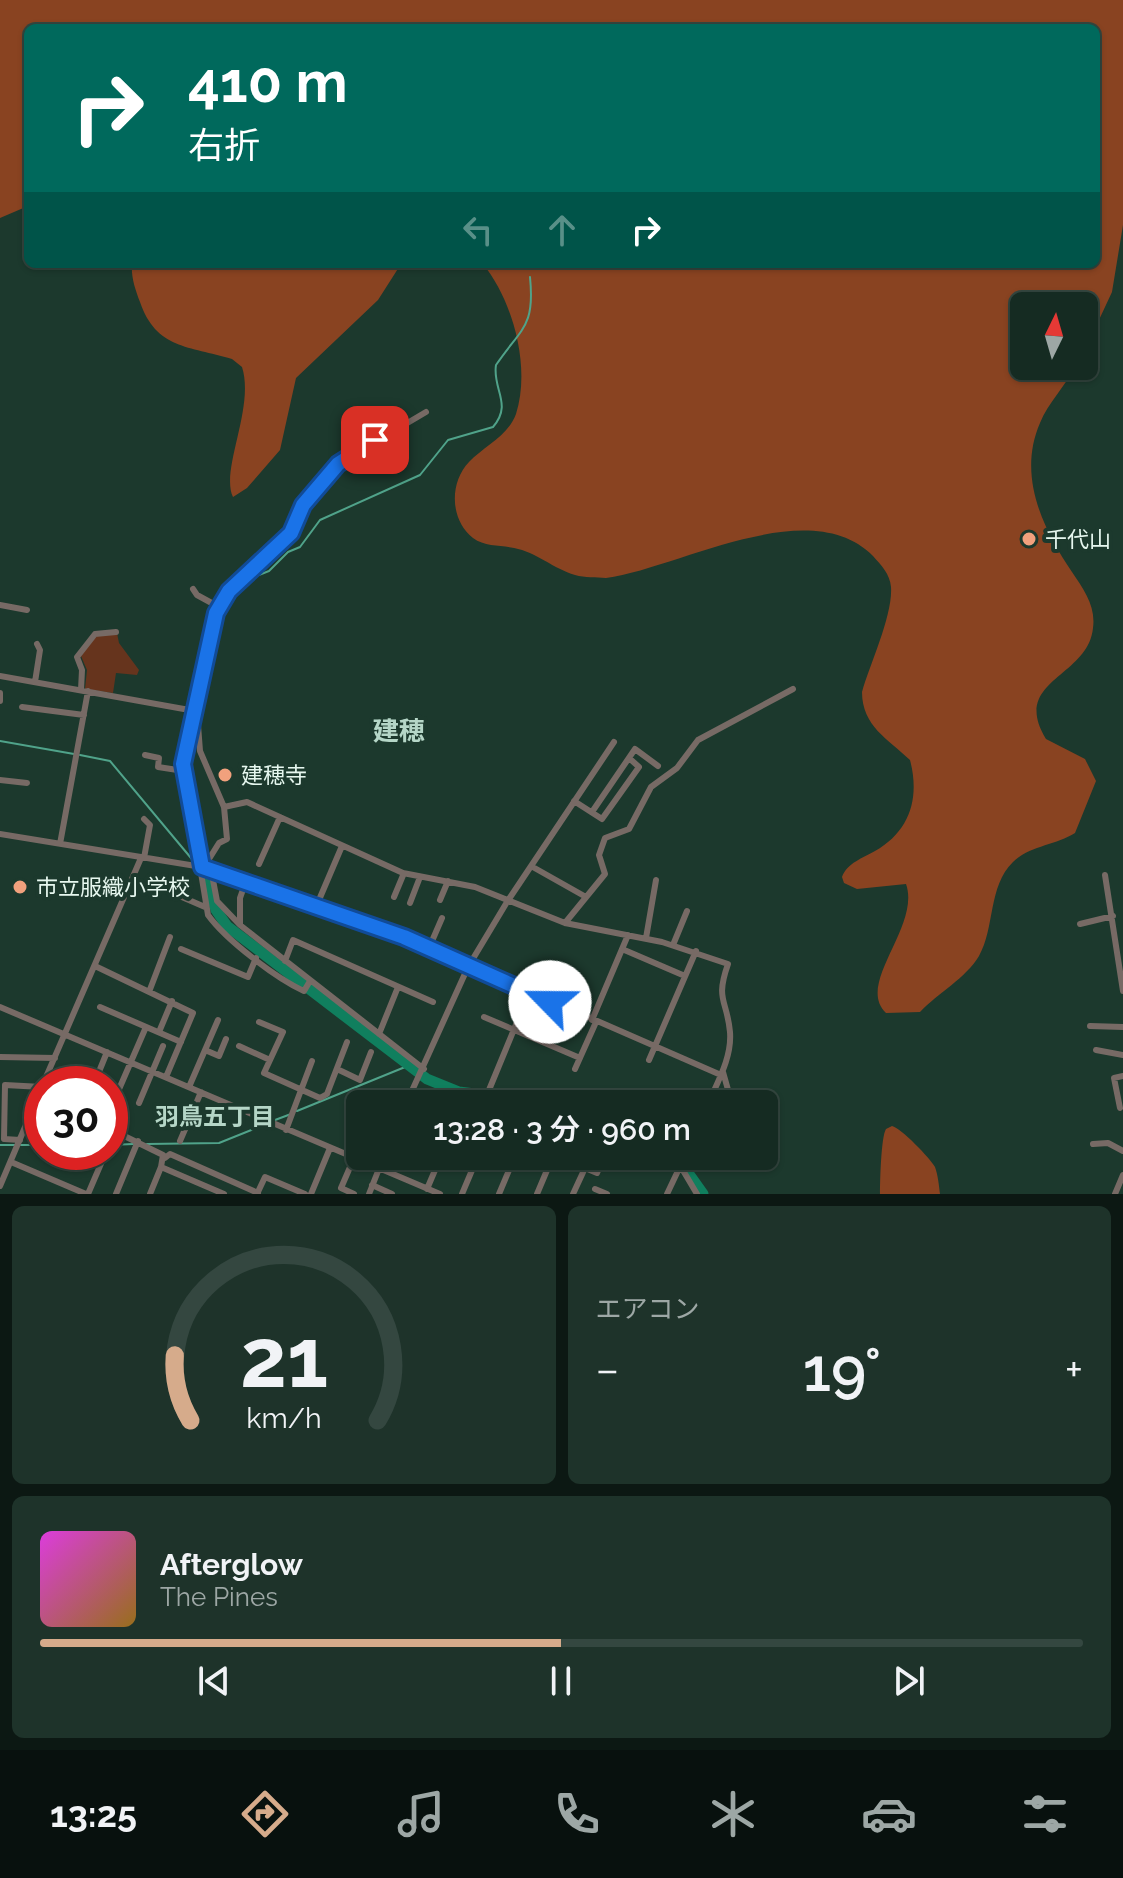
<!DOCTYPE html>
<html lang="ja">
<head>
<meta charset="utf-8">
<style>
	body { margin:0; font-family:Raleway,"Noto Sans JP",sans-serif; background:#1e332a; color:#f1f3f6; height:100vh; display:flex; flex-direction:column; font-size:30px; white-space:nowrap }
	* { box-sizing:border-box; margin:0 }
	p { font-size:26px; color:#9da7a5 }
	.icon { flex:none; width:44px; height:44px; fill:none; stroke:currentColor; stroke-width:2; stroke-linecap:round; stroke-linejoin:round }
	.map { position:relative; height:1194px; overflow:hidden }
	.side { display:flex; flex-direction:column; gap:12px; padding:12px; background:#0c1813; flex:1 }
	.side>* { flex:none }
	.hud { position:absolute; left:24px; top:24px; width:1076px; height:244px; border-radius:12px; box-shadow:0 2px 6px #0004,0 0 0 2px #344740; background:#00695c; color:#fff; overflow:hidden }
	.needle { width:52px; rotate:5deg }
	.tools { position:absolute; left:1010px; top:292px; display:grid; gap:16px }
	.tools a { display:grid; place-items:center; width:88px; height:88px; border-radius:12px; background:#152b22; box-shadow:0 2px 6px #0004,0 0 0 2px #344740; font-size:40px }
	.speed { position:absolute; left:24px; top:1066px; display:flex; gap:16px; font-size:40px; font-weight:700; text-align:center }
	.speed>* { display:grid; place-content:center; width:104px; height:104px; border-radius:50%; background:#152b22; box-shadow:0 2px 6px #0004,0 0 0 2px #344740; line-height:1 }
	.speed .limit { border:12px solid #d22; background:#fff; color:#111 }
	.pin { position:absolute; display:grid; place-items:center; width:68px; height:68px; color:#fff; margin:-34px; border-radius:16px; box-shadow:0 4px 12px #0006 }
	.me { position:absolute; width:88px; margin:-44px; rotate:293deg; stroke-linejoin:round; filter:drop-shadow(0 0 6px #0008) }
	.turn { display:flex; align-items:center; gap:28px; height:168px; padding:0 32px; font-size:36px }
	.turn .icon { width:104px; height:104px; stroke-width:2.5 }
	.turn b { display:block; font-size:56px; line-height:68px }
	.lanes { display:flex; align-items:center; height:76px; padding:0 32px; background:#0003; justify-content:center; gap:40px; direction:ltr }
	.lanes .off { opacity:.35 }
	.big { font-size:60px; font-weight:600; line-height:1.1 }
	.side .widget { flex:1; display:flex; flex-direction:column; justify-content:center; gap:12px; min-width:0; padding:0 28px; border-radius:12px; background:#1e332a }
	.side .dial { align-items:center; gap:0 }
	.dial svg { height:208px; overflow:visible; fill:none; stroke:#344740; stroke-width:7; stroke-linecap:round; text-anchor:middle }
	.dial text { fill:#f1f3f6; stroke:none }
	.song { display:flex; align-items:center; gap:24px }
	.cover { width:96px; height:96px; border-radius:12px; background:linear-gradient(135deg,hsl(300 70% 55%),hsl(40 70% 35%)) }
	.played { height:8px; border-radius:4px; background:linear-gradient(90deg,#d6ab8b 50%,#344740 50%) }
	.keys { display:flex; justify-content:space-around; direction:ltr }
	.heat { display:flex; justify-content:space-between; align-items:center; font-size:44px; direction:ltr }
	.side .tiles { flex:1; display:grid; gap:12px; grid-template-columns:1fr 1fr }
	.widget:last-child { grid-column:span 2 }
	.trip { position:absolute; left:346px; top:1090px; width:432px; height:80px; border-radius:12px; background:#152b22; box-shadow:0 2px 6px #0004,0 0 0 2px #344740; font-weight:600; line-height:80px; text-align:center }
	.tab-bar { display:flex; height:128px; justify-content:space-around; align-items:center; background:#08110e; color:#9da7a5 }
	.tab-bar .icon { width:56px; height:56px }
	.tab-bar .active { color:#d6ab8b }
	.tab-bar b { font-size:36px; color:#f1f3f6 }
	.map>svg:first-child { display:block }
</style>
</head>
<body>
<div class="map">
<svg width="1123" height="1194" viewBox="0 0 1123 1194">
	<rect width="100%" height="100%" fill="#1c392d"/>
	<path fill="#66341d" d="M117 633 119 643 139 670 137 675 116 673 113 693 85 689 87 670 81 656 96 635Z"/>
	<path fill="#894321" d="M0 0H1123V225L1112 292 1084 352V306H1024V366H1076C1066 385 1048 403 1040 423 1017 476 1043 529 1072 572 1084 590 1096 606 1093 628 1088 678 1010 680 1046 739L1085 759 1096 781 1075 833C1056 845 1029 846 1013 862 988 886 995 928 979 956 966 978 938 993 920 1012L886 1013C855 984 921 926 906 884L857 889 844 883 842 877C847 863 863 858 875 851 910 831 920 798 910 760 888 739 862 726 862 692 870 664 893 615 891 587 890 574 881 565 873 556 809 492 679 568 606 578 596 577 585 578 575 575 554 569 536 552 514 548 501 545 485 547 473 538 450 520 449 483 469 462 484 446 508 436 516 414 531 367 513 301 483 264H1096V28H28V206L0 218Z
		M132 264H401L378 300 296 378 280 450 247 488 233 497C220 470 255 408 242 367L232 359C189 346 156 349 140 302 135 289 131 277 132 264Z
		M892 1126C901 1128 930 1158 935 1167 938 1175 939 1186 940 1194H880C880 1182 881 1137 886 1129Z"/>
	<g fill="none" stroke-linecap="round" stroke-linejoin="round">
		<path stroke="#50a38a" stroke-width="2" d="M246 580 269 571 288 552 300 547 320 520 420 475 448 440 493 427C513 404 492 389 496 365 522 327 535 327 530 277
			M219 614 228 599
			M196 720 216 624
			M195 726 189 776 204 865
			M0 741 74 754
			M80 755 110 761 196 864
			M297 1111 410 1065
			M275 1120 291 1114
			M147 1144 219 1143 269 1123
			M0 1145H15
			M21 1145H42
			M110 1145 133 1144"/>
		<path stroke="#107f5e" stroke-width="11" d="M206 876 216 910 227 926 427 1079 459 1092 553 1104
			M676 1156 703 1194"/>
		<path stroke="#776a65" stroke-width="6" d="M193 589 197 595 219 607
			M0 605 27 610
			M0 676 195 711
			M35 682 40 650 37 644
			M81 690 82 670 77 657 95 634 116 632
			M0 693V701
			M22 707 84 715
			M192 722 198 725 200 751 224 807 247 802 403 873 475 887 565 923 662 942 728 964C715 1001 727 999 730 1032 732 1057 718 1081 708 1104
			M145 755 159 758 158 767 184 771
			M0 780 27 783
			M574 801 602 819 639 767 629 758
			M224 807 227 839 219 843 209 859 217 901 240 925
			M592 812 635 749 658 766
			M0 834 202 867 236 877 421 944 721 1075
			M60 844 88 691
			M144 858 150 825 144 819
			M259 864 280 817
			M531 866 586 897
			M1105 875 1123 991
			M246 881 240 898V925L424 1069
			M168 891 205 907
			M394 897 404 873
			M440 900 448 881
			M410 903 420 877
			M316 907 342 846
			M565 923 605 874 599 855 605 838 629 829 651 787 677 768 698 740 793 689
			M1080 924 1113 916
			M646 938 656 880
			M673 945 687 911
			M429 948 442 918
			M181 949 248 977 256 958
			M622 949 685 976
			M285 961 293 940 433 1002
			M95 966 193 1013 166 1077
			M310 981 304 991C276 978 226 940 208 915L183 764 210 631 222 600 291 533 303 505 338 464 426 412
			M149 992 170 937
			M0 1007 440 1194
			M100 1007 181 1042
			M484 1017 580 1058
			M592 1020 628 935
			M259 1022 283 1032 264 1073 320 1098 327 1094 347 1042
			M1090 1026 1123 1027
			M159 1032 172 1001
			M379 1034 398 987
			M239 1046 270 1060
			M205 1050 219 1056 226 1039
			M1096 1050 1123 1055
			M0 1057 55 1058
			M649 1060 696 951
			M337 1069 360 1080 371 1052
			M575 1069 596 1022
			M723 1072 732 1104
			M43 1084 141 858
			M94 1084 107 1052
			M189 1087 218 1020
			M489 1090 529 993
			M139 1103 163 1046
			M406 1104 468 967 507 902 614 742
			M500 1104 502 1101
			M1120 1108 1114 1078 1123 1076
			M110 1110 146 1027
			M110 1129 163 1155 161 1167
			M286 1130 312 1061
			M20 1140 4 1139 5 1085 42 1087
			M180 1141 201 1092
			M1093 1144 1108 1143 1123 1151
			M165 1158 170 1154 258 1193
			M354 1158 341 1188 354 1194
			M684 1160 701 1156
			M11 1162 86 1194
			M681 1167 697 1194
			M372 1185 392 1194
			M0 1186 42 1087
			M427 1189 441 1156
			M595 1189 607 1194
			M88 1194 106 1152
			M116 1194 138 1141
			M150 1194 161 1167 224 1194
			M257 1194 265 1177 305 1194
			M311 1194 330 1148
			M369 1194 384 1156
			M462 1194 478 1156
			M499 1194 515 1156
			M537 1194 553 1156
			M573 1194 585 1168 597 1173 604 1156
			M667 1194 685 1156
			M1115 1194 1123 1175"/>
	</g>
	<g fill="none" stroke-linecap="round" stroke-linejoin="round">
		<defs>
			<path id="route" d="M375 440 338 464 303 505 291 533 229 591 216 613 183 764 202 867 404 937 550 1002"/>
		</defs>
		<use href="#route" stroke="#114b97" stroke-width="20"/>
		<use href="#route" stroke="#1a73e8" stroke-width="14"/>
	</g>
	<g fill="#f1a17d" stroke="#1c392d" stroke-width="3">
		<circle cx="1029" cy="539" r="8"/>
		<circle cx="225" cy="775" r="8"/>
		<circle cx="20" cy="887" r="8"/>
	</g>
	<g text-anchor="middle" stroke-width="8" stroke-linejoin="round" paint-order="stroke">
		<g font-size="22" fill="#e6f7ef" stroke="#1c392d" text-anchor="start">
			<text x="1045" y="547">千代山</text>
			<text x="241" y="783">建穂寺</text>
			<text x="36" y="895">市立服織小学校</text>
		</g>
		<g font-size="24" font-weight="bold" fill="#b5d6c7" stroke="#1c392d">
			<text x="215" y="1125">羽鳥五丁目</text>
		</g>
		<g font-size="26" font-weight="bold" fill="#b5d6c7" stroke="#1c392d">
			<text x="399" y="740">建穂</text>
		</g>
	</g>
</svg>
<div class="tools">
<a><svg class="needle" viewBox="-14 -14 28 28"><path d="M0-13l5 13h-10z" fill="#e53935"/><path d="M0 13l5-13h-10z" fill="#9da7a5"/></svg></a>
</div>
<div class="speed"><div class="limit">30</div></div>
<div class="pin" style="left:375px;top:440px;background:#d93025"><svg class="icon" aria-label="arrive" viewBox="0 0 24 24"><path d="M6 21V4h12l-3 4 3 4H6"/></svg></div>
<svg class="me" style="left:550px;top:1002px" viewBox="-20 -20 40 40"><circle r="19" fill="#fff"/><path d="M0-13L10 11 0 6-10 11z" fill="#1a73e8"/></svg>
<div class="trip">13:28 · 3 分 · 960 m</div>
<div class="hud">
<div class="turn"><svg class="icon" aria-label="right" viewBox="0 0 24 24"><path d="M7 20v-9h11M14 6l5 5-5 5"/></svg><div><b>410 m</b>右折</div></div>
<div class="lanes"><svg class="icon off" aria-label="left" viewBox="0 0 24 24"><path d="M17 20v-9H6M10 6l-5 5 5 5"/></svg><svg class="icon off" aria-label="ahead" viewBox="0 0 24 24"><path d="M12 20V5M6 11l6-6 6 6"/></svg><svg class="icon" aria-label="right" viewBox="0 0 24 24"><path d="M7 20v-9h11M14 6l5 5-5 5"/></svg></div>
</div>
</div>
<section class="side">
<div class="tiles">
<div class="widget dial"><svg viewBox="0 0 100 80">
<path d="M14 69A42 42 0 1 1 86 69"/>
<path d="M14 69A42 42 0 0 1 8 44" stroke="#d6ab8b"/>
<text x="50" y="56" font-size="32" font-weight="700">21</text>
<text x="50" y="72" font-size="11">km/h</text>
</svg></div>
<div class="widget"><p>エアコン</p>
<div class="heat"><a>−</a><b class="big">19°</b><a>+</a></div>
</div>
<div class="widget">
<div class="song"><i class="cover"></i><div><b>Afterglow</b><p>The Pines</p></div></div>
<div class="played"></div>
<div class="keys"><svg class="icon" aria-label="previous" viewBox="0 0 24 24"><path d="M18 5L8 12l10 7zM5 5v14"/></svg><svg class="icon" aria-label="pause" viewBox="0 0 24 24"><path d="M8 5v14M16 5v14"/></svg><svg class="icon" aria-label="next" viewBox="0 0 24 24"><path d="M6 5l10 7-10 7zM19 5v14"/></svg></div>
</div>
</div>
</section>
<nav class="tab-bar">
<b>13:25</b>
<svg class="icon active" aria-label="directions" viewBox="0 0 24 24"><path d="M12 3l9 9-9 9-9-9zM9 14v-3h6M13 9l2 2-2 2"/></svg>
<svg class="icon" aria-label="music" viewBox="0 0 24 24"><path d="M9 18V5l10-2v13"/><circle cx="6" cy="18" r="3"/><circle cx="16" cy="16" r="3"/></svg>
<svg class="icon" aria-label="phone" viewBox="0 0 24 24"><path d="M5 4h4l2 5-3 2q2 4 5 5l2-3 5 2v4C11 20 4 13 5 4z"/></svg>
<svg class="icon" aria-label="climate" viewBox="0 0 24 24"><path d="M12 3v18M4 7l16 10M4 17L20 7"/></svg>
<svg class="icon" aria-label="car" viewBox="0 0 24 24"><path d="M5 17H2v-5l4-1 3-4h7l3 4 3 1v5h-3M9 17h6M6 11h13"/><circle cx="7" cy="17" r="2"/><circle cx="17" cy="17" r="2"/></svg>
<svg class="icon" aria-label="filters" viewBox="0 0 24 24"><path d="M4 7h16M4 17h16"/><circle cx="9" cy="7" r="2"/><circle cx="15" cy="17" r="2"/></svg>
</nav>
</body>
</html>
